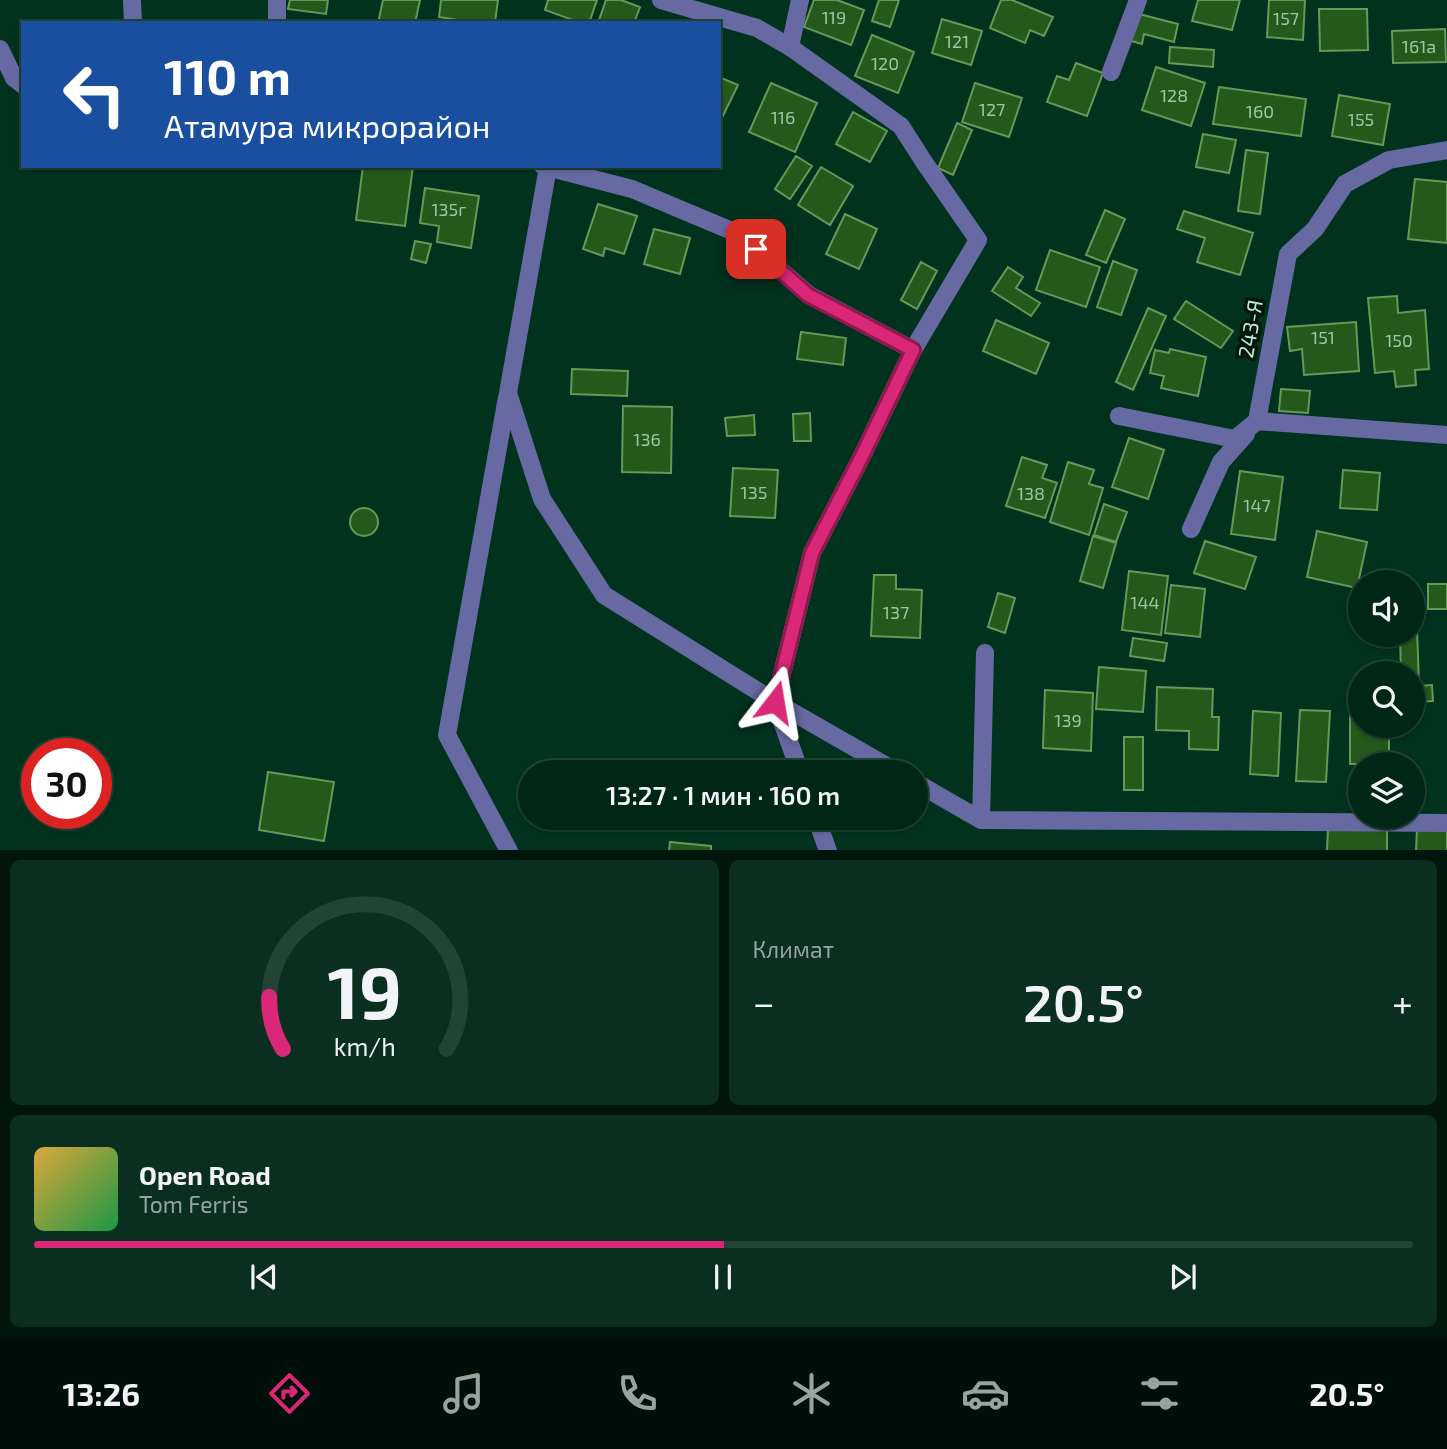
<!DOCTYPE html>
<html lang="ru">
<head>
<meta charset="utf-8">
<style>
	body { margin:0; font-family:"Exo 2",sans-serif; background:#0a2e1f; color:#f1f3f6; height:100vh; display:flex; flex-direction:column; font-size:26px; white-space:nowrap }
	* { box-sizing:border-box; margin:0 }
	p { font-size:23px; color:#95a5a1 }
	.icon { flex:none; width:38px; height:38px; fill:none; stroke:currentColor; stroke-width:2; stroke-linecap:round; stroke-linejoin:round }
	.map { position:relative; height:850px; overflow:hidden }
	.drawer { display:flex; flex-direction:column; gap:10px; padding:10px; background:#00150c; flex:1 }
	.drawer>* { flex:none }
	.guide { position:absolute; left:21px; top:21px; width:700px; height:147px; border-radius:0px; box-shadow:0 2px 5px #0004,0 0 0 2px #224335; background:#1a4fa0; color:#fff; overflow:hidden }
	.tools { position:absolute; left:1348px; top:570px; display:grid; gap:14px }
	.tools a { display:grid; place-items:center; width:77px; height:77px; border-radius:50%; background:#002616; box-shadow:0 2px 5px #0004,0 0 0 2px #224335; font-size:35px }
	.speed { position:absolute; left:21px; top:738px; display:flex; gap:14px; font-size:35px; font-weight:700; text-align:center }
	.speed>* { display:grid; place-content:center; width:91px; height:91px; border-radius:50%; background:#002616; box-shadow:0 2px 5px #0004,0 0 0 2px #224335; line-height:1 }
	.speed .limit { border:10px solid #d22; background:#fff; color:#111 }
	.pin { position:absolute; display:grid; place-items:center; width:60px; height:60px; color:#fff; margin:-30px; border-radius:14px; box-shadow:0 4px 10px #0006 }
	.me { position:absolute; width:77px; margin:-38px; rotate:14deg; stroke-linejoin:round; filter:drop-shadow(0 0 5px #0008) }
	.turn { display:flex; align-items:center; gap:24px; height:147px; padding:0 28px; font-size:32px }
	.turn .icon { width:91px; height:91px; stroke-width:2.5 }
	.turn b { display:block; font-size:49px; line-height:60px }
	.big { font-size:52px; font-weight:600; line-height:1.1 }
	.drawer .card { flex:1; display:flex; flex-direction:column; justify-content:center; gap:10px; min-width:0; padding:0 24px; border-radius:10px; background:#0a2e1f }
	.drawer .dial { align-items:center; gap:0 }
	.dial svg { height:182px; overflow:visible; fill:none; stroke:#224335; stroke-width:7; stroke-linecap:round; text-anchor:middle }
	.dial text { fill:#f1f3f6; stroke:none }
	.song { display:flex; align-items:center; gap:21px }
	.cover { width:84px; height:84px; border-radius:10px; background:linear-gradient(135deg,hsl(40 70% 55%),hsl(140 70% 35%)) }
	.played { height:7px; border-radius:4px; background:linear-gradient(90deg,#db2777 50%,#224335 50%) }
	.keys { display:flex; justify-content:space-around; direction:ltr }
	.heat { display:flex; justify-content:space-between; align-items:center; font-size:38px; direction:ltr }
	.drawer .tiles { flex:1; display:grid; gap:10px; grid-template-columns:1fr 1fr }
	.card:last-child { grid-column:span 2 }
	.trip { position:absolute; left:518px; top:760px; width:410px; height:70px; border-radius:35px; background:#002616; box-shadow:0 2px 5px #0004,0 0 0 2px #224335; font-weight:600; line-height:70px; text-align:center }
	.tabs { display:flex; height:112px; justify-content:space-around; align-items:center; background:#000f09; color:#95a5a1 }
	.tabs .icon { width:49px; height:49px }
	.tabs .selected { color:#db2777 }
	.tabs b { font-size:32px; color:#f1f3f6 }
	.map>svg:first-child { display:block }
</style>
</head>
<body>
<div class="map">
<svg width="1447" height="851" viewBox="0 0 1447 851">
	<rect width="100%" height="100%" fill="#00321e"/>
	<path fill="#25581b" stroke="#64995a" stroke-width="2" d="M290 0H328L326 14 288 9Z
		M383 0H420L415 23H378Z
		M441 0H498L495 23H477L439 17Z
		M548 0H597L589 23H572L573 20 545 10Z
		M606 0H621L640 7 634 23H598Z
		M814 0H837L864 10 851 45 804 27Z
		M879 0H899L890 27 872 21Z
		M1001 0H1012L1053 17 1044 36 1030 30 1025 43 990 28Z
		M1198 0H1240L1232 30 1192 21Z
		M1269 0H1305L1303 40 1267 37Z
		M1319 9H1367L1368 50 1320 51Z
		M1135 13 1178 24 1174 42 1144 34 1142 44 1128 40Z
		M942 19 982 31 971 65 932 53Z
		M1445 29 1446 62 1393 63 1392 31Z
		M872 35 914 52 898 93 855 76Z
		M1170 47 1214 50 1213 67 1169 63Z
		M1076 63 1103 73 1087 116 1047 102 1057 76 1069 80Z
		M1156 67 1205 83 1191 126 1142 110Z
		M719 77 738 85 719 124Z
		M771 83 817 103 795 152 749 132Z
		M975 83 1022 98 1009 137 962 122Z
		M1219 87 1306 99 1301 136 1213 124Z
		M1339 95 1390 104 1383 145 1332 136Z
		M853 112 887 131 870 162 836 144Z
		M957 123 972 130 953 175 938 168Z
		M1203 134 1236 140 1229 173 1196 167Z
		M1246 150 1268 153 1260 214 1238 211Z
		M796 156 812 166 790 199 775 189Z
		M363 166H413L405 226 356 220Z
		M821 167 853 186 830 225 798 205Z
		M1415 179 1447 182V243L1408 239Z
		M425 188 479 196 471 248 437 242 439 226 420 223Z
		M598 204 637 216 624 254 605 248 603 256 583 249Z
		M1105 210 1125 219 1106 263 1086 255Z
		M1184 211 1253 233 1240 275 1197 262 1205 238 1177 229Z
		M845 214 877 229 859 269 826 254Z
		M654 229 690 238 680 274 644 264Z
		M415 241 431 244 426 263 411 259Z
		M1050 250 1100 267 1086 307 1036 290Z
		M1113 261 1137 270 1121 315 1097 307Z
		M921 262 937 271 917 309 901 300Z
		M1008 267 1023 277 1016 288 1040 303 1031 316 992 291Z
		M1397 296 1398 313 1425 310 1429 369 1415 370 1416 385 1396 387 1394 371 1375 373 1368 298Z
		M1186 301 1233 331 1221 348 1174 319Z
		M1148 308 1166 316 1133 390 1116 382Z
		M996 320 1049 343 1036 374 983 351Z
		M1356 322 1359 371 1304 375 1302 349 1290 351 1287 327Z
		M801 332 846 338 843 365 797 359Z
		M1170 349 1206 357 1198 396 1161 388 1164 376 1150 373 1155 350 1169 353Z
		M572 369 628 371 627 396 571 394Z
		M1281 389 1310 391 1308 413 1279 411Z
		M623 406 672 407 671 473 622 472Z
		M810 413 811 441H794L793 414Z
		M754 415 755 435 727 436 725 418Z
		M1129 438 1164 450 1148 499 1112 487Z
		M1022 457 1047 465 1042 478 1057 483 1045 518 1006 506Z
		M1068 462 1094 470 1089 484 1103 488 1089 535 1050 522Z
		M733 468 778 470 775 518 730 516Z
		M1343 470 1380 473 1377 510 1340 508Z
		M1240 471 1283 477 1275 540 1231 534Z
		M1104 504 1127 512 1116 542 1094 535Z
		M350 522a14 14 0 1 1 28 0a14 14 0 1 1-28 0Z
		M1317 531 1367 542 1357 588 1307 577Z
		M1093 536 1116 543 1103 588 1080 581Z
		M1205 541 1256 557 1245 589 1194 573Z
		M1129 571 1168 576 1161 635 1122 630Z
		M874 575H896V589L922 590 920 638 871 636Z
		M1428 584H1447V609H1428Z
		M1171 585 1205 589 1200 637 1165 633Z
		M998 593 1015 598 1005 633 988 627Z
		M1412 628H1417L1419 686 1432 685 1433 701 1412 702V674H1401L1400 635H1412Z
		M1133 638 1167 643 1164 661 1130 656Z
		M1099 667 1146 671 1143 712 1096 709Z
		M1157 687 1213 689 1212 717H1219L1218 750 1189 749V731L1156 730Z
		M1045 690 1093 693 1091 751 1043 748Z
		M1350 709H1360V726H1389V764H1350Z
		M1300 710 1330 711 1326 782 1296 781Z
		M1253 711 1281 713 1278 776 1250 774Z
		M1124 737H1143V790H1124Z
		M268 772 334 782 324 841 259 830Z
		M1328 828 1387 829V851H1327Z
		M1417 828 1447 830V851H1416Z
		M670 842 711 846V851H669Z"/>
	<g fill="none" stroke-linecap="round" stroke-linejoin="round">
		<path stroke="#676aa2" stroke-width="18" d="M132 0 133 23
			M277 0V23
			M661 0 757 28 790 47 901 126 924 162 978 240 913 350 861 458 812 553 775 702 800 772
			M790 47 800 0
			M0 49 14 78 23 85
			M1111 72 1138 0
			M1447 150 1389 160 1345 184 1315 229 1288 254 1257 421 1447 435
			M543 166 632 189 739 234 809 295 913 350
			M548 167 508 393 542 499 604 595 775 702 897 772
			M507 397 447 735 509 851
			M1119 416 1235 439 1257 421
			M1191 529 1221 462 1246 434
			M915 782 981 820 1447 823
			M816 817 828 851
			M981 820 985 653"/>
	</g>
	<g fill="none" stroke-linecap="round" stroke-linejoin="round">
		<defs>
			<path id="route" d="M756 249 808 295 913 350 861 458 812 553 775 702"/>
		</defs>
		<use href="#route" stroke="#8e194d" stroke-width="18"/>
		<use href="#route" stroke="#db2777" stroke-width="12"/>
	</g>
	<g text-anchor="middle" stroke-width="7" stroke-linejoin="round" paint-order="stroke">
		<g font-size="18" fill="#9ac6a5">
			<text x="834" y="24">119</text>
			<text x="1286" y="25">157</text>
			<text x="957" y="48">121</text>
			<text x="1419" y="53">161а</text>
			<text x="885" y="70">120</text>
			<text x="1174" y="102">128</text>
			<text x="992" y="116">127</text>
			<text x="1260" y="118">160</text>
			<text x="783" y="124">116</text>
			<text x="1361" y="126">155</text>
			<text x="449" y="216">135г</text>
			<text x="1323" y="344">151</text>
			<text x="1399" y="347">150</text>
			<text x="647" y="446">136</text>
			<text x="754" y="499">135</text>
			<text x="1031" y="500">138</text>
			<text x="1257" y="512">147</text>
			<text x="1145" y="609">144</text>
			<text x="896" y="619">137</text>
			<text x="1068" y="727">139</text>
		</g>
		<g font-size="21" fill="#c1ebd3" stroke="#00170b">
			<text transform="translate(1251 329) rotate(-80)" y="7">243-Я</text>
		</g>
	</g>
</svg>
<div class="tools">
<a><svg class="icon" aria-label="sound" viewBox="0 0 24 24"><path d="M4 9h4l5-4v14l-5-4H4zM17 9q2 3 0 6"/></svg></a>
<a><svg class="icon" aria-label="search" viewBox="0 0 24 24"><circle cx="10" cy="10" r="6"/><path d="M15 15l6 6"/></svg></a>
<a><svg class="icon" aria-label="layers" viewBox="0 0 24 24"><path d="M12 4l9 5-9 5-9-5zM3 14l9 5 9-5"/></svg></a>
</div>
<div class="speed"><div class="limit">30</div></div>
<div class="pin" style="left:756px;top:249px;background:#d93025"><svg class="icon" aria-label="arrive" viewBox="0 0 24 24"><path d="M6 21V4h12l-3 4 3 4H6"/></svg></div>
<svg class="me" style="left:775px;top:702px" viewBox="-20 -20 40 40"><path d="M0-17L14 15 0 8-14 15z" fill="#db2777" stroke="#fff" stroke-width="4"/></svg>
<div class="trip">13:27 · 1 мин · 160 m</div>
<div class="guide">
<div class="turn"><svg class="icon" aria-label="left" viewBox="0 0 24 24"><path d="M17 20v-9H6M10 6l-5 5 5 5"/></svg><div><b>110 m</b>Атамура микрорайон</div></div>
</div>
</div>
<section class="drawer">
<div class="tiles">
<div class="card dial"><svg viewBox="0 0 100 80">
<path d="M14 69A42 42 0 1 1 86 69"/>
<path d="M14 69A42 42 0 0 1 8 46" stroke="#db2777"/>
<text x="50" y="56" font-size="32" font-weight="700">19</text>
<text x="50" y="72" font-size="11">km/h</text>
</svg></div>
<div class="card"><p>Климат</p>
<div class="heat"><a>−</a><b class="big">20.5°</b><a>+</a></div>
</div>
<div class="card">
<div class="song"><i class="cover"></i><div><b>Open Road</b><p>Tom Ferris</p></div></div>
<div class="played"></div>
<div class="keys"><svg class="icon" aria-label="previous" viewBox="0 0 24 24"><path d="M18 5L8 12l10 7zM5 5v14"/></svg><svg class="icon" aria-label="pause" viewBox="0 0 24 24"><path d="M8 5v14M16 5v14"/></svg><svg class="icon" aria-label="next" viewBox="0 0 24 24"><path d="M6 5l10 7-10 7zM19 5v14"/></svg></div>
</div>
</div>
</section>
<nav class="tabs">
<b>13:26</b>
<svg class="icon selected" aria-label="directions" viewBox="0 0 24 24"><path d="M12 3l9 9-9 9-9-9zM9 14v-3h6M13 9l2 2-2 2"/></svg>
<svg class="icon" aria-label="music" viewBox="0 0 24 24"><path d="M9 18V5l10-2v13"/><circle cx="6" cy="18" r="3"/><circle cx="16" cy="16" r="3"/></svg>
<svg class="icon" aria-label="phone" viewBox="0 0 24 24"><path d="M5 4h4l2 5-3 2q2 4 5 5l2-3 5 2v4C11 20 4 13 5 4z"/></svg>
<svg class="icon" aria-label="climate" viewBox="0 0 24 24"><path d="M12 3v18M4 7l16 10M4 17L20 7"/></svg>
<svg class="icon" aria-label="car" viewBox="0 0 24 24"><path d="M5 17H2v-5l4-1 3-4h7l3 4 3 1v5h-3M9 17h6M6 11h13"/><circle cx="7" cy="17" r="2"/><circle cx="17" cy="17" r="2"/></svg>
<svg class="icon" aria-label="filters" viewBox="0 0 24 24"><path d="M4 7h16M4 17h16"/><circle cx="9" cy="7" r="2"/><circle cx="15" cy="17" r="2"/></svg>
<b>20.5°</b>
</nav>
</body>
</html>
